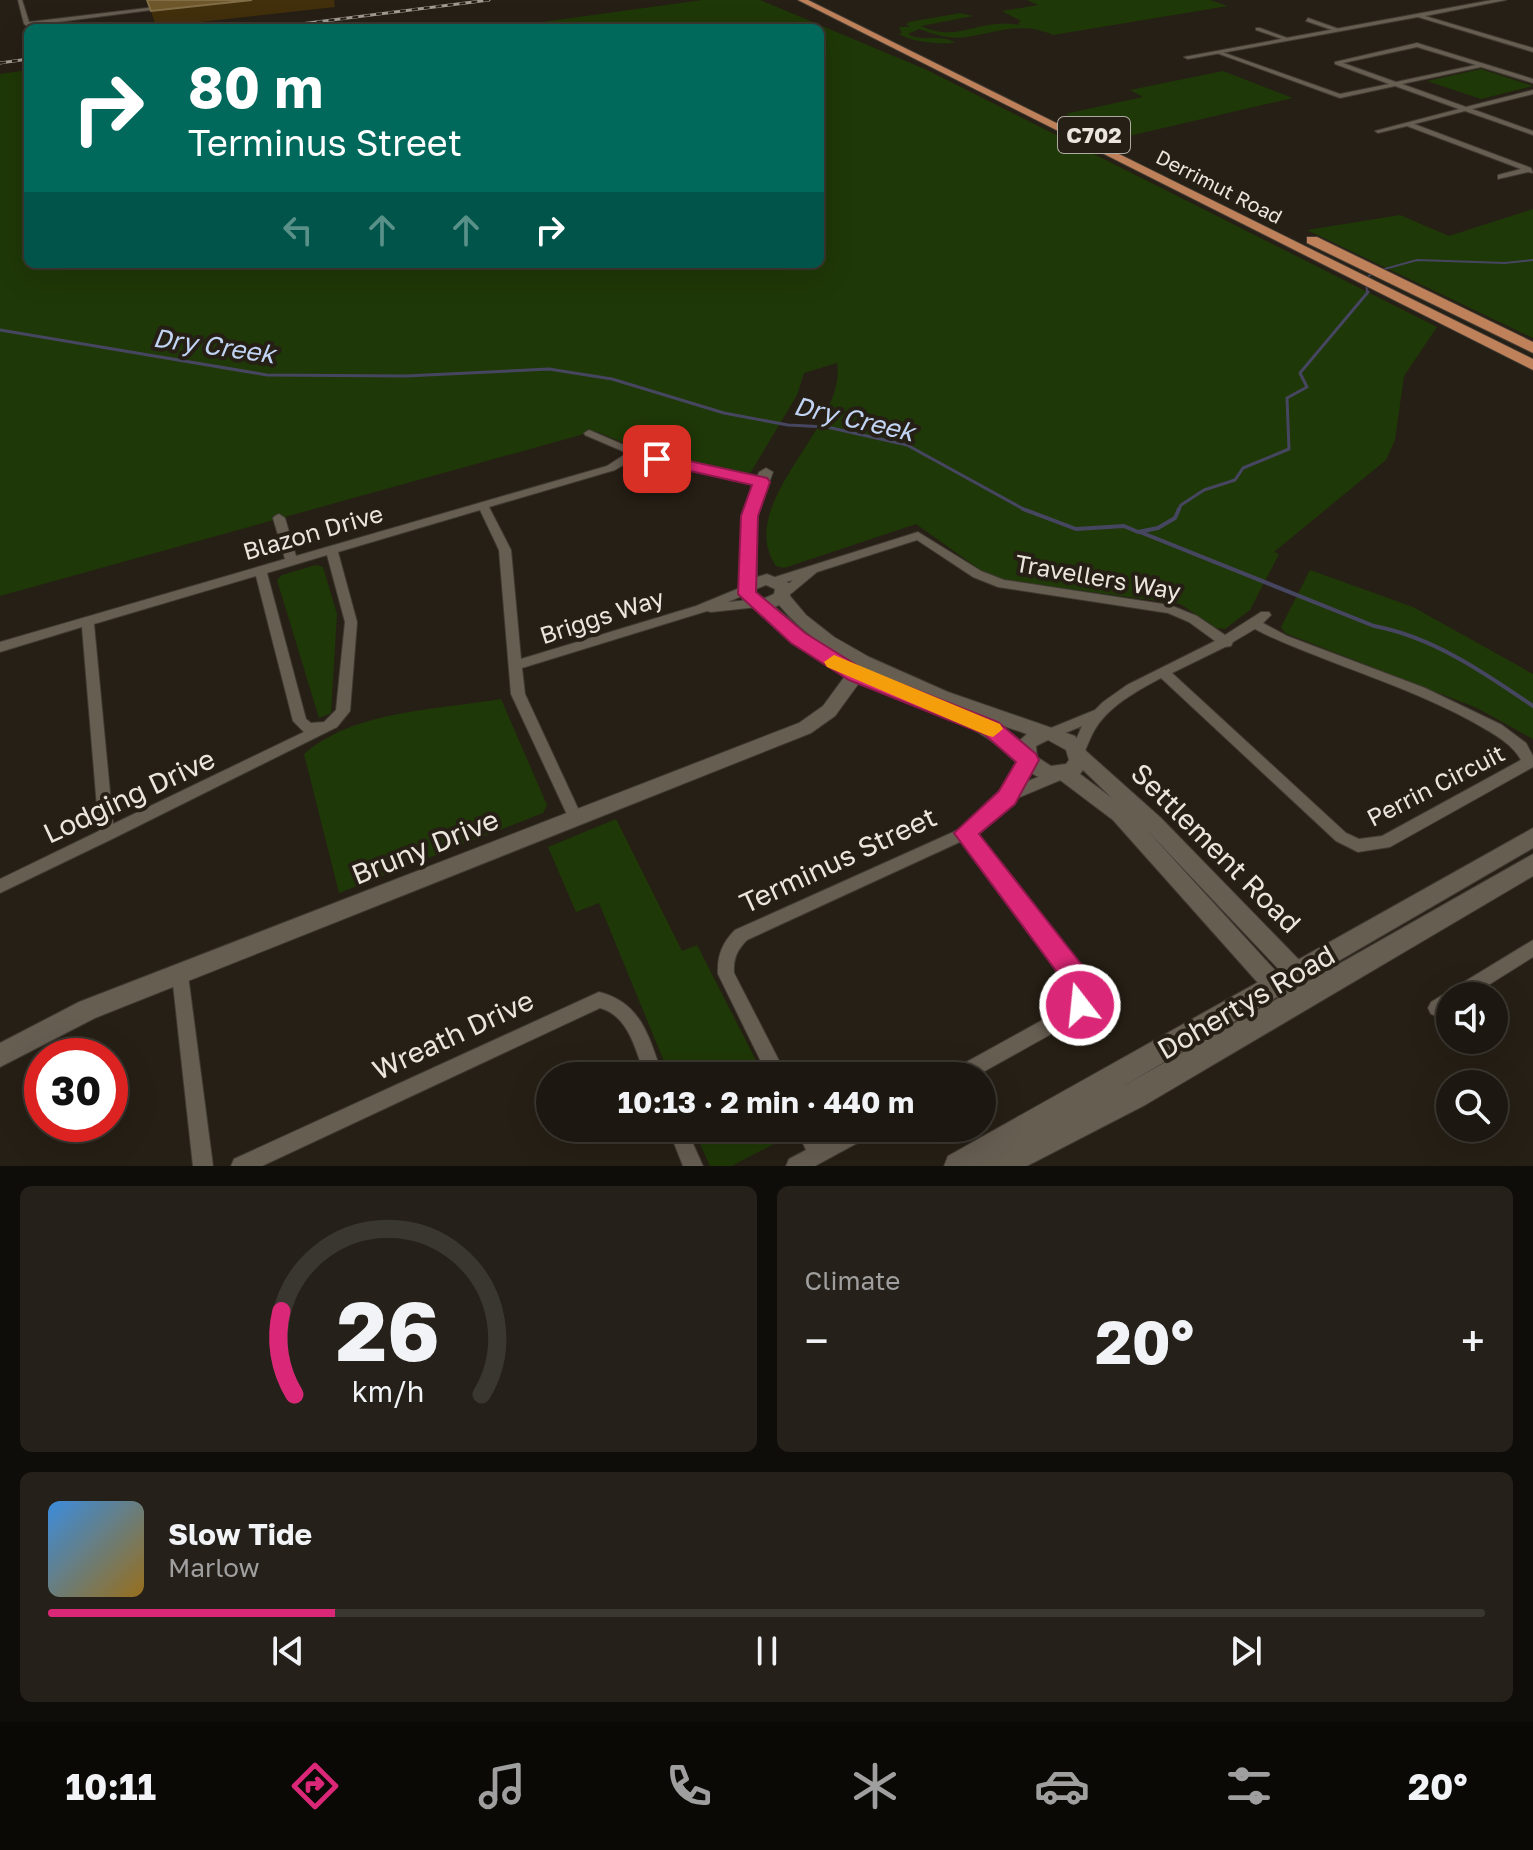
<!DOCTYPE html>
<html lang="en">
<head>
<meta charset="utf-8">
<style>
	body { margin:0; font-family:"Golos Text",sans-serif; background:#252019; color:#f1f3f6; height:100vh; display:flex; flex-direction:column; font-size:30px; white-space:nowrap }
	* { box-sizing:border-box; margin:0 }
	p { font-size:26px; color:#a09f9f }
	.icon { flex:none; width:44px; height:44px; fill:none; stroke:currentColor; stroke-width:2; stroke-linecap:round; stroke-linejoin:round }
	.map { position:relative; height:1166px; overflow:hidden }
	.side { display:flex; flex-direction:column; gap:20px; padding:20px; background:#0f0d09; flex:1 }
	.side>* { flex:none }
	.top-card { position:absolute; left:24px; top:24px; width:800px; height:244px; border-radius:12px; box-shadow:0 8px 32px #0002,0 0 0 2px #3a3630; background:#00695c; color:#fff; overflow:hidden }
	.controls { position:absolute; left:1436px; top:982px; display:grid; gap:16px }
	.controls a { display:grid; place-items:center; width:72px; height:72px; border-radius:50%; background:#1c1710; box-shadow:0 8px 32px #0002,0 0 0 2px #3a3630; font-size:40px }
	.speed { position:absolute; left:24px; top:1038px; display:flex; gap:16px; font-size:40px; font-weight:700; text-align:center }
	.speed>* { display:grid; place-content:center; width:104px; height:104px; border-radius:50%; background:#1c1710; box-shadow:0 8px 32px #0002,0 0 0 2px #3a3630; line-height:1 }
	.speed .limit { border:12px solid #d22; background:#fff; color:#111 }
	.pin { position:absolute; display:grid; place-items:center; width:68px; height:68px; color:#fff; margin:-34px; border-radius:16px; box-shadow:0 4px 12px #0006 }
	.me { position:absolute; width:88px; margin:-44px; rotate:344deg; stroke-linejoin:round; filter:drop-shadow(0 0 6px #0008) }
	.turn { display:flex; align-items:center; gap:28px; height:168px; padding:0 32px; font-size:36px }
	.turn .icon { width:104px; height:104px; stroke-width:2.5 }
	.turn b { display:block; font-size:56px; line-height:68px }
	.lanes { display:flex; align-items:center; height:76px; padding:0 32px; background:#0003; justify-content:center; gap:40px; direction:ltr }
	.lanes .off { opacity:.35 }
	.big { font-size:60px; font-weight:700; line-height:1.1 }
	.side .tile { flex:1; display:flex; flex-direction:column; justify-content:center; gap:12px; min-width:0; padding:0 28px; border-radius:12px; background:#252019 }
	.side .dial { align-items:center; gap:0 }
	.dial svg { height:208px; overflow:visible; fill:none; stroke:#3a3630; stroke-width:7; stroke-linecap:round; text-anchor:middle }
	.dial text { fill:#f1f3f6; stroke:none }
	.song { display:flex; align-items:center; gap:24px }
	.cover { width:96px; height:96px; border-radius:12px; background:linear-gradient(135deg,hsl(210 70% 55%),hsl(40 70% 35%)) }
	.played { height:8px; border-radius:4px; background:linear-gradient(90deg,#db2777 20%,#3a3630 20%) }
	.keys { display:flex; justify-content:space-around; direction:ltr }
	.heat { display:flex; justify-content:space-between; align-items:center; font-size:44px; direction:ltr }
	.side .tiles { flex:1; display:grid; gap:20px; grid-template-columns:1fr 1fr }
	.tile:last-child { grid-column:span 2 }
	.trip { position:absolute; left:536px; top:1062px; width:460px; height:80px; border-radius:40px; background:#1c1710; box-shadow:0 8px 32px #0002,0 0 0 2px #3a3630; font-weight:700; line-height:80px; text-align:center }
	.menu { display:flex; height:128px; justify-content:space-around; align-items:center; background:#0b0906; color:#a09f9f }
	.menu .icon { width:56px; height:56px }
	.menu .current { color:#db2777 }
	.menu b { font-size:36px; color:#f1f3f6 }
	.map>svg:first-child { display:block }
</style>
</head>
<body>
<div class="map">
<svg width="1533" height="1166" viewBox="0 0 1533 1166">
	<rect width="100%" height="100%" fill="#261f15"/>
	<path fill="#1f3807" d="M702 0H760L927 70 1437 327 1404 376 1395 440 1386 460 1274 552 1279 554 1250 610 1225 629 1216 628 1180 604 1004 580 979 569 916 524 784 568 776 566C733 503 848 425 837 363L804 373 797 395 751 472 744 474 651 454 595 431 0 596V74L28 70V264H820V28H498Z
		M1027 0H1210L1228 6 1053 35C1023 21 998 32 967 37 950 40 933 34 919 29L908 34C923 43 941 33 955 43 935 44 917 43 898 34L902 33 899 27H910L906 24 909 22 960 13 973 16 921 26C959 44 977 17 1021 25L1018 23 1021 21 1002 11 1038 5Z
		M1481 69 1533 86 1481 99 1427 81Z
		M1223 71 1293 98 1116 139 1065 114 1143 97 1130 90Z
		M1533 209V338L1307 230 1400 215 1449 236Z
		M316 565 323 567 337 614 331 713 319 718 277 580 282 575Z
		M1310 570 1413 607 1533 674V739L1477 708 1285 633 1281 627Z
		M501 699 547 805 543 813 339 893 304 754C355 710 436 710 501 699Z
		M616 819 682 951 697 945 764 1076H670L599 903 576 912 548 847Z
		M693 1128H788L785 1138 732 1166H710Z"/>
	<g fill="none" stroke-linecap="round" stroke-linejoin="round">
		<path stroke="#464661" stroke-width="2" d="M1381 270 1417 260 1505 263 1533 260
			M1367 294 1366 278 1373 273"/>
		<path stroke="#464661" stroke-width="3" d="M0 330 267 375 406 376 549 369 612 379 724 413 788 425 827 427 907 445 1027 511
			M1178 511 1181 505 1204 490 1235 480 1243 468 1289 449 1287 398 1307 387 1300 373 1368 292"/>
		<path stroke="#464661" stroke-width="4" d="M1023 509 1076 529 1124 526 1138 532 1158 528 1175 518 1179 509
			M1140 532 1374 626C1433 637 1485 673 1533 706"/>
		<defs>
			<path id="minor" d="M18 0H22L29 22 164 6 167 8 27 26 24 24Z
				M1308 18 1339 29 1340 30 1335 31 1306 21Z
				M1256 28H1260L1290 39 1285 40 1256 30Z
				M1417 43 1533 79V83L1481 67 1402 84 1466 107 1533 90V94L1472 109 1533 131V135L1465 111 1414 124 1531 168 1533 173 1528 172 1498 179V175L1521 169 1407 126 1378 133 1375 131 1459 109 1395 86 1340 98 1214 52 1219 51 1340 94 1389 84 1335 64V62ZM1417 47 1476 65 1396 82 1343 63Z
				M589 430 638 451 762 479 767 482 762 485 637 457 615 470 489 507 511 550 521 659 696 606 747 585 751 586 753 589 751 592 728 602 758 599 764 603 758 607 711 612 707 611 522 668 525 694 582 817 580 821 575 823 570 821 511 694 499 550 480 510 338 552 357 622 350 711 337 727 112 839 0 893V879L99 831 82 627 0 652V642L285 559 273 518 275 516 279 514 285 518 296 556 607 466 627 453 585 435 584 433ZM327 555 345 622 336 710 324 722 311 723 306 719 267 573ZM256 576 293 721 304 732 113 824 94 624Z
				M918 532 981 571 1004 580 1170 605 1197 616 1225 635 1261 612H1269L1271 615 1263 623 1287 636 1425 688 1502 725 1526 743 1533 756V767L1390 847 1358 852 1336 841 1161 678C1137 691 1108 706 1094 731 1090 738 1087 747 1083 755L1078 756 1073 755 1071 751 1082 726 1051 739 1046 738 1044 734 1046 730 1095 710 1103 702 1127 685 1215 641 1189 622 1168 613 998 587 973 577 917 540 817 572 787 597 783 598 777 594 793 580 776 585 770 581 772 578ZM1255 629C1281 643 1307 652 1335 663 1382 681 1429 698 1473 722 1490 732 1511 742 1521 760L1382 836 1359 839 1346 833 1172 673 1225 647 1231 646 1233 642Z
				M1029 756 1034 758 1036 762 1023 783 1058 769 1063 771 1065 775 1063 779 1013 800 974 834 1082 971 1090 996 1078 1019 976 1076H949L952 1070 1066 1007 1073 995 1069 981 962 841 747 940C737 950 733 959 734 973L787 1076H768L718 974C717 956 722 943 735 930L960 829 1002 793 1024 758Z
				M1533 940V957L1471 996H1450V1009L1437 1016 1431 1014 1428 1008 1431 1002Z
				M180 967 186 969 188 975 213 1166H193L172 975 174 969Z
				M599 992C643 1003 649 1039 663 1076H645C636 1051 629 1016 600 1008L262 1166H231L234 1159Z
				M668 1128H686L703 1166H683Z
				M796 1128H815L822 1142 846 1128H874L872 1135 815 1166H786L789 1159 806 1150Z"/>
			<path id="tertiary" d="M1492 0H1506L1425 16 1533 48V52L1418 17 1188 59 1184 57Z
				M766 468 773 472 757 516V577L767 574 789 583 790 596 806 615 834 637 869 657 948 692 1075 736 1086 751 1161 818 1305 966 1313 997 1310 1005 1302 1008 1267 993 1113 820 1060 780C1031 784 1010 753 987 738 948 712 901 702 859 683L835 716 811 733 95 1018 0 1067V1043L79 1002 799 723 823 706 845 676 811 654 755 607 747 605 739 594 743 516 759 472ZM766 585 775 589 774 594 765 598 758 597 756 589ZM779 605C809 641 849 662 891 682 846 665 811 638 775 607ZM983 719 1027 734 1019 741ZM1048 740 1066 750 1069 760 1066 764 1051 766 1037 757 1036 746ZM1083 770 1112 798 1080 774ZM1145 828 1287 978V980L1283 979Z"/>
			<path id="secondary" d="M1533 828V848L1118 1089 1533 854V876L1145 1105 1027 1166H944L948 1156Z"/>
			<path id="primary" d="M798 0H808L1533 359V370Z
				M1307 237H1317L1533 342V353L1307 243Z"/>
		</defs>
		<use href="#minor" stroke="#3f3a32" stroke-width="2"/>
		<use href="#tertiary" stroke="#3f3a32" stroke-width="2"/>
		<use href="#secondary" stroke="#3f3a32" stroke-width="2"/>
		<use href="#primary" stroke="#3f3a32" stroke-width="2"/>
		<use href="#minor" fill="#675e52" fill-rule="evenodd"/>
		<use href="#tertiary" fill="#675e52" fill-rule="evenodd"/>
		<use href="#secondary" fill="#675e52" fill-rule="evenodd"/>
		<use href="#primary" fill="#be815a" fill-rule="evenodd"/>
		<defs>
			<path id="rail" d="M269 28 489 0
				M0 63 28 59"/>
		</defs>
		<use href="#rail" stroke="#a29c94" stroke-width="3"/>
		<use href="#rail" stroke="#261f15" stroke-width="2" stroke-dasharray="6" stroke-linecap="butt"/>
	</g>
	<path fill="#422f0c" d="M252 0H334L335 7 156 27 151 11Z"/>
	<path fill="#6e572b" stroke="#816e47" stroke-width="2" d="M147 0H252L151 11Z"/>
	<path fill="#db2777" stroke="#8e194d" stroke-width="2" d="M657 454 767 478 770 482 758 516 756 592 805 633 863 669 998 722 1036 754 1039 760 1015 804 979 834 1085 969 1095 996 1089 1013 1080 1017 1071 1013 1065 983 954 833 999 791 1016 762 984 734 849 680 791 643 738 594 741 516 752 485 651 462 649 459Z"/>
	<path fill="#f59e0b" d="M834 655 1000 724 1003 729 993 737 986 735 827 667 824 662Z"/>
	<g text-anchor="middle" stroke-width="8" stroke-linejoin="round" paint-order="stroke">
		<g font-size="20" fill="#eae6de" stroke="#261f15">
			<text transform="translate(1219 187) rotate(27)" y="7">Derrimut Road</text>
		</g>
		<rect fill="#261f15" stroke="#afaaa2" stroke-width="2" x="1058" y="117" width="72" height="36" rx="6"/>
		<g font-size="22" font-weight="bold" fill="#eae6de">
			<text x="1094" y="143">C702</text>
		</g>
		<g font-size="24" fill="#eae6de" stroke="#261f15">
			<text transform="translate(313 533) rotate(-16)" y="8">Blazon Drive</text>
			<text transform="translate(1098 578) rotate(10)" y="8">Travellers Way</text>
			<text transform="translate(602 617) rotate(-18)" y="8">Briggs Way</text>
			<text transform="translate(1436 786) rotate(-27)" y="8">Perrin Circuit</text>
		</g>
		<g font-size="26" font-style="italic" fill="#c1d4f4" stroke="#261f15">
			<text transform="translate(214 346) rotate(8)" y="9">Dry Creek</text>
			<text transform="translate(854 419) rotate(13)" y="9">Dry Creek</text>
		</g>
		<g font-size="28" fill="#eae6de" stroke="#261f15">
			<text transform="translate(129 796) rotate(-25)" y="10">Lodging Drive</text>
			<text transform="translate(425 847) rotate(-22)" y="10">Bruny Drive</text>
			<text transform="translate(1216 848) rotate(45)" y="10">Settlement Road</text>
			<text transform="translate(838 860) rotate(-25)" y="10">Terminus Street</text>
			<text transform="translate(1246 1002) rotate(-30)" y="10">Dohertys Road</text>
			<text transform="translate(453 1035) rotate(-25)" y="10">Wreath Drive</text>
		</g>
	</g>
</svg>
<div class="controls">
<a><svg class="icon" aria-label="sound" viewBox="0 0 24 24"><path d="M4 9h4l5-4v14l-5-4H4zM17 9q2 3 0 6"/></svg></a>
<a><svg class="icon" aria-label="search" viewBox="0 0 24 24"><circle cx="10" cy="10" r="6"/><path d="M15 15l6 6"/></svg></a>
</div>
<div class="speed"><div class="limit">30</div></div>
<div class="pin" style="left:657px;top:459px;background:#d93025"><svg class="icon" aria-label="arrive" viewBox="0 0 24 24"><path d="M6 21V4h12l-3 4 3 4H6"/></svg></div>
<svg class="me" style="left:1080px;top:1005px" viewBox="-20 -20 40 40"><circle r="17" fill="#db2777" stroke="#fff" stroke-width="3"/><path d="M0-11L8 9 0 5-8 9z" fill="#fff"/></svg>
<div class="trip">10:13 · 2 min · 440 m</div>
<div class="top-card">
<div class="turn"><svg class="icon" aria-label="right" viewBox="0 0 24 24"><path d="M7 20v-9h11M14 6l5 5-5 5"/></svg><div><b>80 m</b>Terminus Street</div></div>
<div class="lanes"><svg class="icon off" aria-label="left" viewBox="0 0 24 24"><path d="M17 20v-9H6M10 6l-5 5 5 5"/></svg><svg class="icon off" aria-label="ahead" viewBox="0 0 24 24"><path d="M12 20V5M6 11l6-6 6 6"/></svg><svg class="icon off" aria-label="ahead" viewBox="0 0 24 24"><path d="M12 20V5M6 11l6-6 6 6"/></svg><svg class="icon" aria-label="right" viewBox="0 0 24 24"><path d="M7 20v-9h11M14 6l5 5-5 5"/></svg></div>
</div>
</div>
<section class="side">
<div class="tiles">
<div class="tile dial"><svg viewBox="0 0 100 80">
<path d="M14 69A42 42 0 1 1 86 69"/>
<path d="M14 69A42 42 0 0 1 9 37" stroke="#db2777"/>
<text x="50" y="56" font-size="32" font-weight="700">26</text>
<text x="50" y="72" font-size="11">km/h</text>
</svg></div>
<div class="tile"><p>Climate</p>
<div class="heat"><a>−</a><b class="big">20°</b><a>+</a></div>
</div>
<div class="tile">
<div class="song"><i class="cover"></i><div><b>Slow Tide</b><p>Marlow</p></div></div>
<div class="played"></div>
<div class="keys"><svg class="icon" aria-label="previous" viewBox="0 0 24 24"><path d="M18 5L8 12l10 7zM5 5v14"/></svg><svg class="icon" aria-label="pause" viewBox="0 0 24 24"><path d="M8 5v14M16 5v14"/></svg><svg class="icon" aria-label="next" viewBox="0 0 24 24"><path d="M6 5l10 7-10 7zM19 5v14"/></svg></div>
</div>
</div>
</section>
<nav class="menu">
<b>10:11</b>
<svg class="icon current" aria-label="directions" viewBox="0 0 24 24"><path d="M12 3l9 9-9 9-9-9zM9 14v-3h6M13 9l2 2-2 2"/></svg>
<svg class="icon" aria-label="music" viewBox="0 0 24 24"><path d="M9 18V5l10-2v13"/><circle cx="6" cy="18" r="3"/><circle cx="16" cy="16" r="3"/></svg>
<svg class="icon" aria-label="phone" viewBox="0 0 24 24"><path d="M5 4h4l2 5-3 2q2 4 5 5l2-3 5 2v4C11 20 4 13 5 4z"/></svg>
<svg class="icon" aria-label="climate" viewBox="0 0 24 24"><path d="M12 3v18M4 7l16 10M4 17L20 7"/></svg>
<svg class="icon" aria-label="car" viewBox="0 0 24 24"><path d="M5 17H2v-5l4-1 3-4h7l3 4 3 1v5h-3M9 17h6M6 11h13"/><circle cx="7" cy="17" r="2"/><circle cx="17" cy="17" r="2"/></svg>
<svg class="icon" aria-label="filters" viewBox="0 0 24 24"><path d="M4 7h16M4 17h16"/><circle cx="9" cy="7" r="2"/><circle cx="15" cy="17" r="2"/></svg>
<b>20°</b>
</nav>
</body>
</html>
